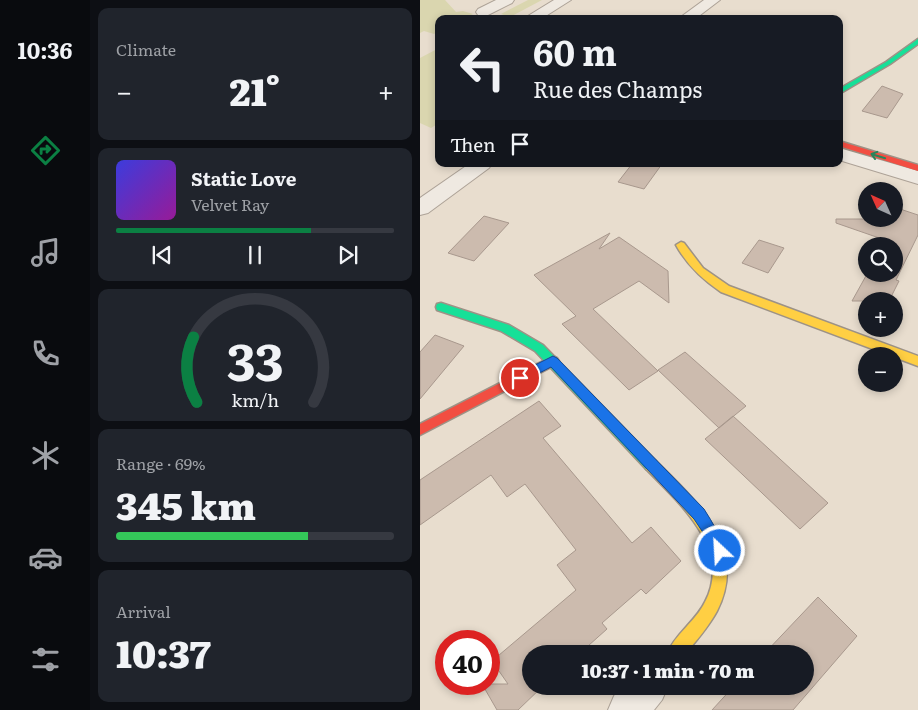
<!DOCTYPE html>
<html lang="en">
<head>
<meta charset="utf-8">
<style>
	body { margin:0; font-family:Literata,serif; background:#20242c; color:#f1f3f6; height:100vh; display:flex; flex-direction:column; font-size:19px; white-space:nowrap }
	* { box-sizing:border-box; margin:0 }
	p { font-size:16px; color:#9ea1a6 }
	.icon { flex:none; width:28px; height:28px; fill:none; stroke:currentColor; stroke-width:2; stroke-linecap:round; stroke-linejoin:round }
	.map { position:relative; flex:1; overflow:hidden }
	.side { display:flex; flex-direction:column; gap:8px; padding:8px; background:#0d0f14; width:330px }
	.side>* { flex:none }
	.top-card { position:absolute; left:15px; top:15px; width:408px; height:152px; border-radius:10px; box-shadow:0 2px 8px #0003; background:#171b24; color:#f1f3f6; overflow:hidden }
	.needle { width:32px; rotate:315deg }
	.controls { position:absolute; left:438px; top:182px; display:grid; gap:10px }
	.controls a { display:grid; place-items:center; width:45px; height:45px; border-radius:50%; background:#171b24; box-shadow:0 2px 8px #0003; font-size:25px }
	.speed { position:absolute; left:15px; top:630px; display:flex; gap:10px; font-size:25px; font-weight:700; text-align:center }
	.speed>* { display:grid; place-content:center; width:65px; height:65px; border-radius:50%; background:#171b24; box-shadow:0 2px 8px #0003; line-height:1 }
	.speed .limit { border:8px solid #d22; background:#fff; color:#111 }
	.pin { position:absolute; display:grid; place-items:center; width:42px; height:42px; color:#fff; margin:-21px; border:2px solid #fff; border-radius:50%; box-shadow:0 1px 5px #0007 }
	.me { position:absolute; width:55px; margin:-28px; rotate:335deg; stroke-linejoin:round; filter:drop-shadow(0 0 4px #0008) }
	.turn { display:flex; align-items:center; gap:18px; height:105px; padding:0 15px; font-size:22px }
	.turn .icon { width:65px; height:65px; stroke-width:2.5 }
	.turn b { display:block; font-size:35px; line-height:42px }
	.then { display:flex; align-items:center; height:48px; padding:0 15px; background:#0003; gap:10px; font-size:19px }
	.big { font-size:38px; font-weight:800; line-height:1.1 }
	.side .tile { flex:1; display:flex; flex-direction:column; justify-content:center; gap:8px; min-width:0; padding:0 18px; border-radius:10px; background:#20242c }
	.side .dial { align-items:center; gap:0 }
	.dial svg { height:130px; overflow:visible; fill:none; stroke:#363941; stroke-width:7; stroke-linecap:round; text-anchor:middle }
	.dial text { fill:#f1f3f6; stroke:none }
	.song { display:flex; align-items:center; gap:15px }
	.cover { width:60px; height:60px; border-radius:8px; background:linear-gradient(135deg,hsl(240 70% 55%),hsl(300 70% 35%)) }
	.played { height:5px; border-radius:2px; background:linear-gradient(90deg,#0b8043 70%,#363941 70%) }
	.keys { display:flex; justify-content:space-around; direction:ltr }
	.heat { display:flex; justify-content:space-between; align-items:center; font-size:28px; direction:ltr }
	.charge { height:8px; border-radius:4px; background:linear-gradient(90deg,#34c759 69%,#363941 0) }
	.trip { position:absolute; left:102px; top:645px; width:292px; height:50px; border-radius:25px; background:#171b24; box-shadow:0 2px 8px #0003; font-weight:800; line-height:50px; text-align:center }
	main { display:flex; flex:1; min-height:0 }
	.tabs { display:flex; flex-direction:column; width:90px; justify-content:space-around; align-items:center; background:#090b0e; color:#9ea1a6 }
	.tabs .icon { width:35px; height:35px }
	.tabs .current { color:#0b8043 }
	.tabs b { font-size:22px; color:#f1f3f6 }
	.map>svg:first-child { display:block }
</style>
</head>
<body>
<main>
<nav class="tabs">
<b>10:36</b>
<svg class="icon current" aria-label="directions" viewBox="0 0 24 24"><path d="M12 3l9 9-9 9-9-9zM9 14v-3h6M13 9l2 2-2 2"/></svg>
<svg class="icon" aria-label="music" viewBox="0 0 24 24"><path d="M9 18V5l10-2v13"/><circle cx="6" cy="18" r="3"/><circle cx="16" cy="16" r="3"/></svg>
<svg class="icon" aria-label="phone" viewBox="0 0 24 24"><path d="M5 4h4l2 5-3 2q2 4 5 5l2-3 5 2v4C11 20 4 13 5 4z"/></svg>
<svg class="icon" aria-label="climate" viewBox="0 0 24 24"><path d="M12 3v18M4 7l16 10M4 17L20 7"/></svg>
<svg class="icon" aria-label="car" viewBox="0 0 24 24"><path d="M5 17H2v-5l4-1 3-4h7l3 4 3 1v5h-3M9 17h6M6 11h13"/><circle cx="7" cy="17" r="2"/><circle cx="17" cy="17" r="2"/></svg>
<svg class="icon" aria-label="filters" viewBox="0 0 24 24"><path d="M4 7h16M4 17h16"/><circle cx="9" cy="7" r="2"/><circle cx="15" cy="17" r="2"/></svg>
</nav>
<section class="side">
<div class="tile"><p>Climate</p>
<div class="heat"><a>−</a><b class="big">21°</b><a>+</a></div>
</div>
<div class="tile">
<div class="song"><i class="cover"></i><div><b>Static Love</b><p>Velvet Ray</p></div></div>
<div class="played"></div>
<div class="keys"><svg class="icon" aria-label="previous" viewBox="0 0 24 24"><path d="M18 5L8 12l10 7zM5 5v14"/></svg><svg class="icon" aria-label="pause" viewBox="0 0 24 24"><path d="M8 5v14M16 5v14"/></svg><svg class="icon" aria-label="next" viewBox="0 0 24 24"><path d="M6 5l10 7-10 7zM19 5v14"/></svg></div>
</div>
<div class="tile dial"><svg viewBox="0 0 100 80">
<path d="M14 69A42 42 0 1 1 86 69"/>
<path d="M14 69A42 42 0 0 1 12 29" stroke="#0b8043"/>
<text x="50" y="56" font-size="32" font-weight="700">33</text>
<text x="50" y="72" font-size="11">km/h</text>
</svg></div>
<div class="tile"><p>Range · 69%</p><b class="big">345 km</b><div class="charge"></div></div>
<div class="tile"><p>Arrival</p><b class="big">10:37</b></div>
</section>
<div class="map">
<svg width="498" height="710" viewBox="0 0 498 710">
	<rect width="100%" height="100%" fill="#e8ddce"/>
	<path fill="#dad6af" d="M0 0H25L36 12 43 11 53 14 43 19H19V31L14 34 4 31 0 33Z
		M108 0H122L90 17 81 14Z
		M19 48V123L11 128 0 123V58Z"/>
	<path fill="#ccbbae" stroke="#a8988d" d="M462 86 483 94 467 118 442 111Z
		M212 164H242L224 189 198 182Z
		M474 207 498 215V235L476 280 479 281 469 301H432L447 274H474V246H462L465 240 416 223V219H474Z
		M64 216 89 223 54 261 28 253Z
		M190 233 179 249 199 237 248 271 249 303 219 281 173 309 238 371 209 390 142 324 156 316 114 275Z
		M339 240 364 248 348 273 322 263Z
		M15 335 44 346 0 399V352Z
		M265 352 326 406 299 428 238 370Z
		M119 401 141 426 123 438 212 543 231 527 261 561 226 594 221 589 182 623 187 629 159 654H111V686H123L98 710H77L62 684H88L72 661 156 590 137 565 156 550 105 484 87 497 71 475 0 525V480Z
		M313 416 408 503 380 529 285 439Z
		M398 597 437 636 373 710H292L314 686H386V654H344Z"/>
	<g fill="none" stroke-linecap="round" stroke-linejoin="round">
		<defs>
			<path id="street" d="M76 0H94L92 3 68 15H58L56 12 58 9Z
				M134 0H151L121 19H103Z
				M284 0H300L275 19H258Z
				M419 148 498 171V184L419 160Z
				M49 164H72L69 168 8 213 0 215V198Z
				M201 686H248L242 700 234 710H188L194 696Z"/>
			<path id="fast" d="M498 39V44L470 64 419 94V89L466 62Z
				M21 303 89 325 123 345 236 461 237 465 236 469 231 471 226 469 115 351 81 331 17 310 16 307 17 304Z"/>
			<path id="slow" d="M261 242 264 243 283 268 309 286 498 356V366L301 292C282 279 267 265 256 245Z
				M231 459 236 461C277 502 329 548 297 611 289 626 277 640 265 654H247C255 634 276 621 285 602 313 549 259 503 226 469L225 465 226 461Z"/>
			<path id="jam" d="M419 141 498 165V171L419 146Z
				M133 356 137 358 139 361 137 364 0 435V424Z"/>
		</defs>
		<use href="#street" stroke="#ada297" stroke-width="2"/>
		<use href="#fast" stroke="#9d9286" stroke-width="3"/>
		<use href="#slow" stroke="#9d9286" stroke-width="3"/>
		<use href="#jam" stroke="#9d9286" stroke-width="3"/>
		<use href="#street" fill="#efe9e1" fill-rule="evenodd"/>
		<use href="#fast" fill="#16e098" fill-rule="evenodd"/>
		<use href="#slow" fill="#ffcf43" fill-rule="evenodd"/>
		<use href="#jam" fill="#f24e42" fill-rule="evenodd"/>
	</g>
	<defs><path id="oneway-shaft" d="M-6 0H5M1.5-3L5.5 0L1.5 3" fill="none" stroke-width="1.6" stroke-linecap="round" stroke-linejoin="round" transform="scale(1.25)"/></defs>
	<use stroke="#2a855a" href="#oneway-shaft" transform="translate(458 156) rotate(-163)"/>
	<path fill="#1a73e8" stroke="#114b97" d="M133 356 137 358 284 509C293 523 300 536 307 551L305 556 300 558 295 556 286 537 274 519 131 367 104 381H95L94 378 95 375Z"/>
</svg>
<div class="controls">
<a><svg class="needle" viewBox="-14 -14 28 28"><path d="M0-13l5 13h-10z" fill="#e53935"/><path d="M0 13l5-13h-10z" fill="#9ea1a6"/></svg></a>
<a><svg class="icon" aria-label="search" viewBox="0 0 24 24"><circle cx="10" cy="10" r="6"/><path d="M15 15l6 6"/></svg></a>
<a>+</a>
<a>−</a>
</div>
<div class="speed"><div class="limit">40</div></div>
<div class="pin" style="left:100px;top:378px;background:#d93025"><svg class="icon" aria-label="arrive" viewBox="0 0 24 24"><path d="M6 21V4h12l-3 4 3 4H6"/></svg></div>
<svg class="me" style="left:300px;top:551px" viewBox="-20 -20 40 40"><circle r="17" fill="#1a73e8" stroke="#fff" stroke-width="3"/><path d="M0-11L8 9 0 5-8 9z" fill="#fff"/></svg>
<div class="trip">10:37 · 1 min · 70 m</div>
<div class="top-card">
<div class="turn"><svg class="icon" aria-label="left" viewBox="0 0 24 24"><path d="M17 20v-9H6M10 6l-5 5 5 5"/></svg><div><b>60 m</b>Rue des Champs</div></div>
<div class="then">Then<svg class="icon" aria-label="arrive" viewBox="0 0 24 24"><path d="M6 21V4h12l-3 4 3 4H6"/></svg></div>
</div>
</div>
</main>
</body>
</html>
